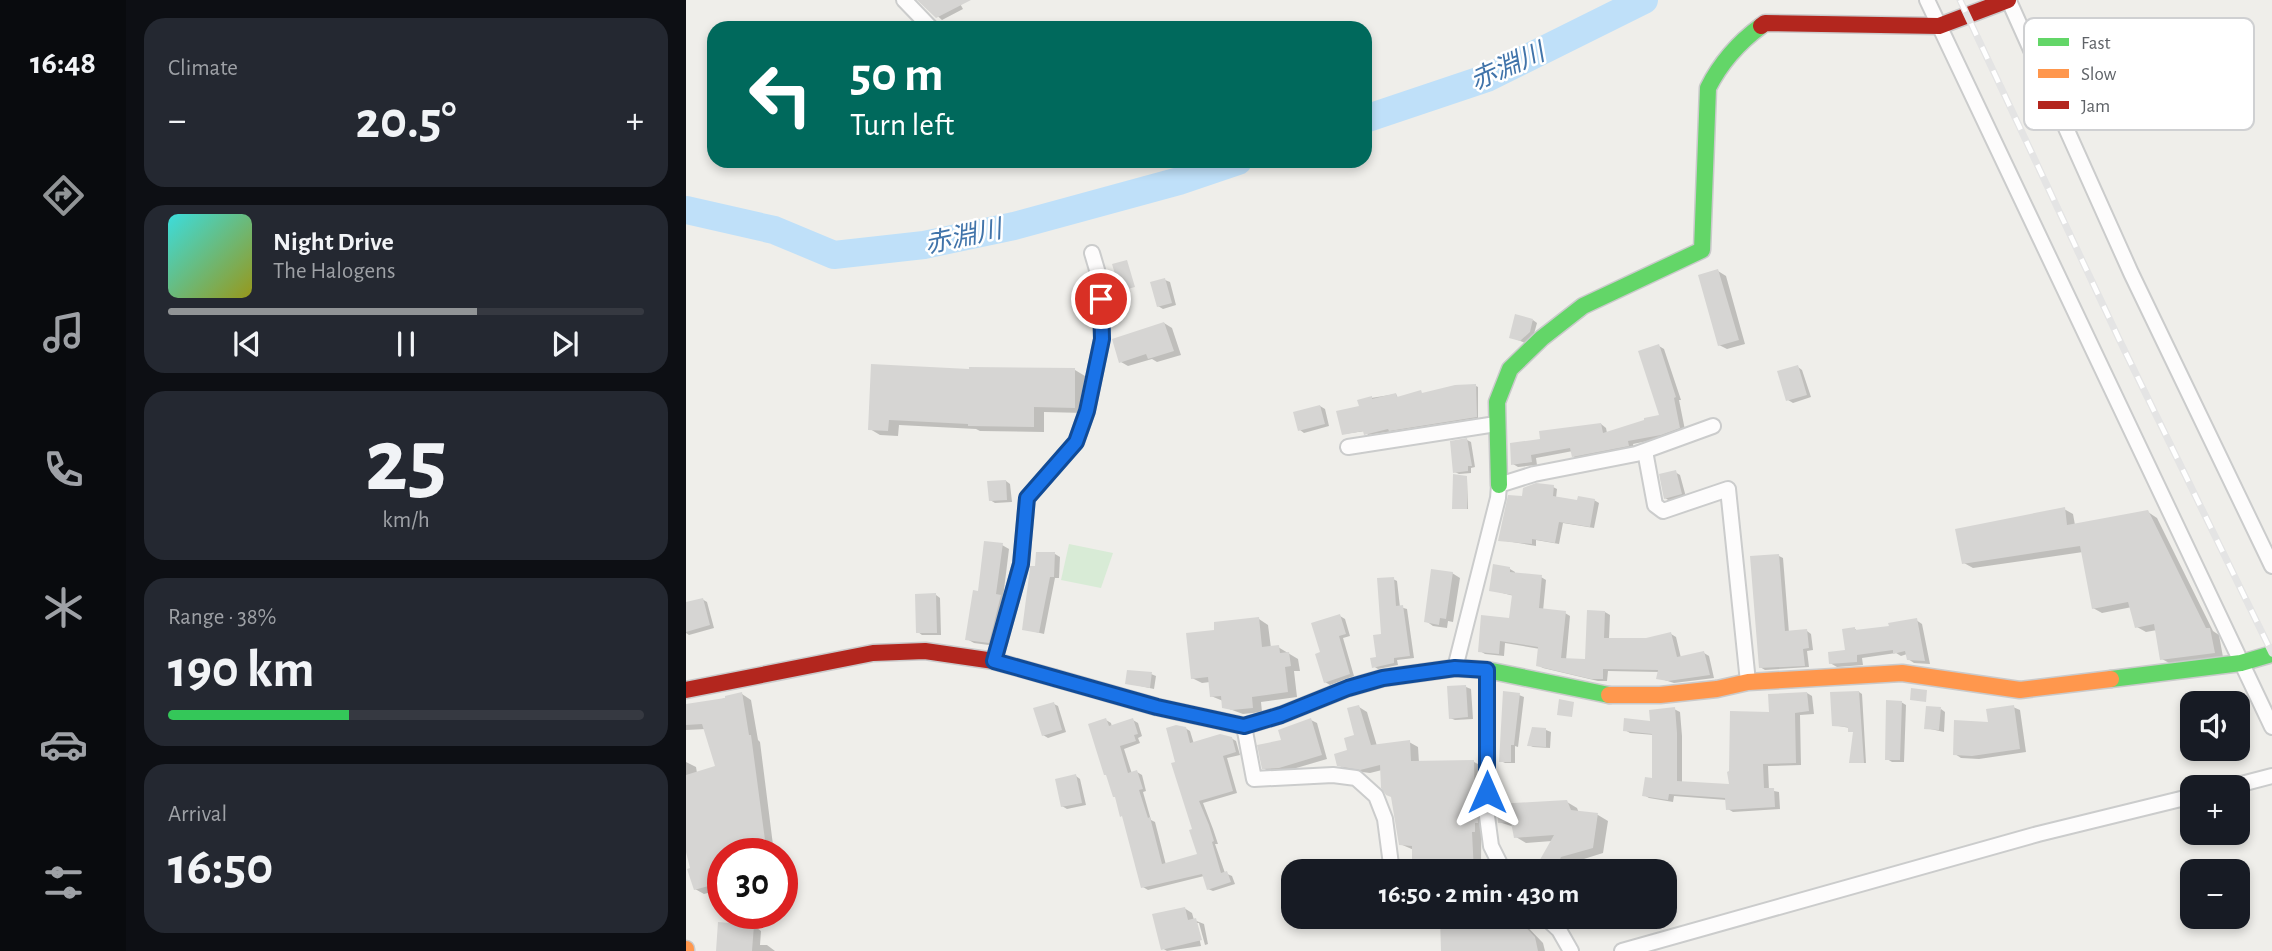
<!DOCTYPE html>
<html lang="en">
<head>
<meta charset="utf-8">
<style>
	body { margin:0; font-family:"Alegreya Sans","Noto Sans JP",sans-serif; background:#242831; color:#f1f3f6; height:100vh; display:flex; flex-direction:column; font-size:26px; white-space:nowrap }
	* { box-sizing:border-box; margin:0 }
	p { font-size:23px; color:#9ea1a6 }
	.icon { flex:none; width:38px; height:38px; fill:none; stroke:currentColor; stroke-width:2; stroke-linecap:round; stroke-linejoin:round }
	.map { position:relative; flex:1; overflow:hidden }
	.panel { display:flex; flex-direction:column; gap:18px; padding:18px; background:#0d0f14; width:560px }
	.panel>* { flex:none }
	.guide { position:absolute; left:21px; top:21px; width:665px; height:147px; border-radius:21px; box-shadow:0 4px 10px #0003; background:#00695c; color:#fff; overflow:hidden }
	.tools { position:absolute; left:1494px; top:691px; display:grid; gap:14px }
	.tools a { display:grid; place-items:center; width:70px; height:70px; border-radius:14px; background:#171b24; box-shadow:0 4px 10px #0003; font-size:35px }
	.speed { position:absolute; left:21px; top:838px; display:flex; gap:14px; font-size:35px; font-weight:700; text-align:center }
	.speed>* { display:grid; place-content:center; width:91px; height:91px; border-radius:50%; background:#171b24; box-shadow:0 4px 10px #0003; line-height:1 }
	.speed .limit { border:10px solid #d22; background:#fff; color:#111 }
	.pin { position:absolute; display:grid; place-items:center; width:60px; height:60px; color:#fff; margin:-30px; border:4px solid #fff; border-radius:50%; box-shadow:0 2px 7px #0007 }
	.me { position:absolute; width:77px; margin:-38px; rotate:0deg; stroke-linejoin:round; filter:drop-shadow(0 0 5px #0008) }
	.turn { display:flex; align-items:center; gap:24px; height:147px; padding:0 28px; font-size:32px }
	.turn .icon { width:91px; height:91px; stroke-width:2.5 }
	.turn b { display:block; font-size:49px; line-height:60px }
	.big { font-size:52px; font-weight:700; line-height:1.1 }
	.panel .widget { flex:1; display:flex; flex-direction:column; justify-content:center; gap:10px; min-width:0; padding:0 24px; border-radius:21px; background:#242831 }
	.panel .dial { align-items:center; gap:0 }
	.dial b { font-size:91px; line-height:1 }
	.song { display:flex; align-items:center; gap:21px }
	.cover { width:84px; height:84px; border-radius:10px; background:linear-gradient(135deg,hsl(180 70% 55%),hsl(60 70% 35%)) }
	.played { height:7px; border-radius:4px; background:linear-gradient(90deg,#919496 65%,#363941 65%) }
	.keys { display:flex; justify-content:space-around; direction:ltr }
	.heat { display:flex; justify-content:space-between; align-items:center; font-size:38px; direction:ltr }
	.charge { height:10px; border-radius:5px; background:linear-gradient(90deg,#34c759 38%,#363941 0) }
	.trip { position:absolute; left:595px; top:859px; width:396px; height:70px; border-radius:21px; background:#171b24; box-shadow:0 4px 10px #0003; font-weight:700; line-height:70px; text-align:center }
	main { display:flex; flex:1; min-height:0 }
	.menu { display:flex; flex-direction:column; width:126px; justify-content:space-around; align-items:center; background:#090b0e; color:#9ea1a6 }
	.menu .icon { width:49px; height:49px }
	.menu .active { color:#919496 }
	.menu b { font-size:32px; color:#f1f3f6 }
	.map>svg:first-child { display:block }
</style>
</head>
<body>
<main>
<nav class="menu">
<b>16:48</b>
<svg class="icon active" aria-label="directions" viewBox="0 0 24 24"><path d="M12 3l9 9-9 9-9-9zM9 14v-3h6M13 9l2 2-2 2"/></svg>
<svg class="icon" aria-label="music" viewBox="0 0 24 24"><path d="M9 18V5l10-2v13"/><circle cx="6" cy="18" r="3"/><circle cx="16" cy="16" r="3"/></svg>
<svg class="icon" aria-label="phone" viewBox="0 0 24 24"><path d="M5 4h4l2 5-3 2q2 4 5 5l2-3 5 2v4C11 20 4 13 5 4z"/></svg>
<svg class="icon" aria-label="climate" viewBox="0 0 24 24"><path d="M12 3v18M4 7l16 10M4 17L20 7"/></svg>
<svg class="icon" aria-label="car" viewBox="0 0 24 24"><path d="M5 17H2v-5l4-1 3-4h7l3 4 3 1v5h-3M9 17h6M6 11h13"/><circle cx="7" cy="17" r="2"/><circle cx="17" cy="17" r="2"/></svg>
<svg class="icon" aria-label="filters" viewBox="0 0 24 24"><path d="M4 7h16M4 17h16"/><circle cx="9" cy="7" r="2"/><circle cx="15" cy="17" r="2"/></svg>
</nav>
<section class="panel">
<div class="widget"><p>Climate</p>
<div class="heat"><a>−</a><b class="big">20.5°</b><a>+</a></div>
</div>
<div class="widget">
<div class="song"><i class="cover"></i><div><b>Night Drive</b><p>The Halogens</p></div></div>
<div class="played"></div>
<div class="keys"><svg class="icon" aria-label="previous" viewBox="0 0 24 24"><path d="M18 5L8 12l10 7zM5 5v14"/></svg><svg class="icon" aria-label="pause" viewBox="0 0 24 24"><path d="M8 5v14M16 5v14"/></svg><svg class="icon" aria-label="next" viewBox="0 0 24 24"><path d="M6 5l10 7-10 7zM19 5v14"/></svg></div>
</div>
<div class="widget dial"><b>25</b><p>km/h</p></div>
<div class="widget"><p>Range · 38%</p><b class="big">190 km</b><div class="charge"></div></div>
<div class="widget"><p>Arrival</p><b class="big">16:50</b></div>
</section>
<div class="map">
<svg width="1586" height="951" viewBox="0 0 1586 951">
	<rect width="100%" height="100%" fill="#efeeea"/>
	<path fill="#d8ebd6" d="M383 544 427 553 415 588 375 580Z"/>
	<path fill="#0003" d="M234 0H272L277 9 256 20Z
		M339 161H359L360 163 345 167Z
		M1032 271 1040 276 1059 344 1041 349 1033 345Z
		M479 280 484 282 490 305 477 309 472 306Z
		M847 320 851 323 848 334 839 343 825 337Z
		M478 323 486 328 495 355 471 362 466 359 442 366 435 362Z
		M973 346 978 349 995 400H993L999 430 981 437 947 444 948 448 893 459 887 456V451L850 458 851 465 832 467 827 464 856 440 915 424 920 428 921 433 976 416Z
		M1112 367 1116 370 1125 397 1107 403 1102 400Z
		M389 370 399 376V413L358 412V432L294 431 290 429 213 425 212 436 194 435 184 429 284 371Z
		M790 386 792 387V418L682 435 679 431 658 434 685 398 710 394 712 398Z
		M634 406 639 409 643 426 618 433 614 430Z
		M781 440 785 442 789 467 785 468V473L773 474 769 472Z
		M989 472 994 475 1000 497 984 501 979 498Z
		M781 478 782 509H770L768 508Z
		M320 481 324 484 326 502 309 503 304 500Z
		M867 487 871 489 870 498 892 503 908 500 913 503 908 528 877 523 873 544 850 540V546L814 540 838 498Z
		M1378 509 1387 514 1389 525 1462 512 1471 518 1527 631 1533 635 1537 657 1485 664 1476 659 1471 630 1460 632 1451 627 1446 607 1416 613 1407 608 1397 552 1287 568 1278 563Z
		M316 545 323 549 317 598 321 600 310 646 288 643 281 639 293 593Z
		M351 554H369L374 557 373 578H369L358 634 338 629 351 567Z
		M1093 556 1097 558 1103 633 1121 631 1125 634 1127 650 1121 651 1123 667 1079 670 1074 667Z
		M824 569 829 572V574L855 577 860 580 857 611 879 613 884 616 880 660 901 661 919 612 924 615 923 639 960 640 985 634 990 637 995 658 1018 653 1023 656 1028 678 988 683 972 678 973 672 922 671 921 681H912L857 668 852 665 854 649 819 643 818 656 799 654 794 651 824 620 828 596 805 590Z
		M766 573 774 578 767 622 762 621 761 628 747 626 740 621Z
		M707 579 711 581 714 607 721 609 728 658 711 660 712 665 692 669 687 666 692 658Z
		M250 595 254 598 255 635H236L232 632Z
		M16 599 21 602 28 628 3 635 0 633V604Z
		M654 616 659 619 664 636 657 638 668 676 644 685 639 682 636 654Z
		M573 619 582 625 585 648 592 647 612 659 614 671H608L611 697 575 702 576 712 557 714 538 707 537 701 525 696 524 682 516 683 506 678 530 632Z
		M1230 620 1236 624 1244 664 1228 663 1222 659 1221 654 1215 656 1210 653 1176 658 1177 665 1151 667 1144 663 1161 652 1169 629 1173 632 1205 628Z
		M465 674 470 676 468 689 441 683Z
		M780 687 785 689 787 719 769 720 764 718Z
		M1173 692 1176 694 1180 763H1168L1165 762 1169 733 1164 728 1147 725Z
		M1121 693 1126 696 1128 714 1114 715 1115 765 1082 766 1083 790 1093 792 1094 809 1047 812 1042 809 1041 800 988 796 987 802 963 798 958 795 967 780 968 735 944 733 939 730 966 723 988 709 994 712 996 736V783L1045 786 1085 714Z
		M56 694 65 700 72 740 74 742 87 845 78 847 80 854H37V889L18 894 9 889 0 845V762L10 767 11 773 31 768 20 729 0 730V705L16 704Z
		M833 695 838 697 832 747 829 746V763H819L815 761Z
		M1215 702 1220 705 1218 762H1206L1201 759Z
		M368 704 372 706 380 732 362 738 357 735Z
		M673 707 681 712 691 746 723 742 732 747 733 763 788 762 796 766 795 864 801 867 802 872H730L728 850 714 844 707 797 696 770 684 773 661 770 653 765 663 752 670 737Z
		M1327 707 1334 710 1340 752 1293 759 1275 758 1269 754Z
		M1255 709 1259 712 1258 732 1240 728Z
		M420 720 425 723 426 727 447 720 452 723 456 736 452 738 454 743 438 749 446 774 451 772 456 775 460 791 457 792 465 820 469 822 480 865 514 855 491 763 499 728 504 731 508 744 545 738 550 741 554 755 541 758 551 793 517 803 527 829 532 844H529L539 873 546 876 549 884 527 891 522 889 518 876 462 890 457 887Z
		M625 720 631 723 641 759 600 771 584 772 577 768 597 741Z
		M860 730 865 732 864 748 847 747 843 745Z
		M390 776 394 779 400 805 381 809 376 806Z
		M881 802 891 808 893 813 912 815 922 821 917 853 885 863 881 872H849L866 841 840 843 830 837 828 827 813 822Z
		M498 908 506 913 508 920 518 924 522 944 519 945 513 923H510L515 946 481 951 476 948Z
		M756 917H832L857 943 859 951H756Z
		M34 924 68 926 75 931 74 945H81L89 951H32Z"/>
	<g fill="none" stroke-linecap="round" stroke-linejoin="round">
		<path stroke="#bfe0f9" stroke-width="28" d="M679 119 801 78 958 0
			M0 210 88 230 148 255 238 245 328 226 493 181 552 161"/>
	</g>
	<path fill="#d6d5d3" d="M231 0H285L250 18Z
		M441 260 449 287 434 291 426 264Z
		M1032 269 1053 340 1032 346 1012 275Z
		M479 278 486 303 471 307 464 282Z
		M392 280H404L405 296H392Z
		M829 314 847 319 844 332 834 341 823 338Z
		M478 322 488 351 462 359 460 354 433 363 426 339Z
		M973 344 990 397 988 398 994 428 975 435 942 441 943 446 886 457 884 448 845 455 846 462 825 465 824 443 854 439 853 431 915 423 917 433 958 420V418L973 415 952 351Z
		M185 364 283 369V367L389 368V408L348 407V427L282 426V424L203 420 202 431 182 430Z
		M1112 365 1121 395 1100 401 1091 371Z
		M790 384 791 417 703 431 702 429 678 435 677 431 656 435 650 411 673 406 671 400 686 396V399L710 393 711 397 735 390 736 393 769 385Z
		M634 405 639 424 612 431 607 412Z
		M781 438 786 466H782V471L767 473 764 441Z
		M990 470 996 494 978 499 973 474Z
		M767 474 781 476V509H766Z
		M320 480 321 500 303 501 301 481Z
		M850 483 868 485 867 496 891 500 892 496 909 499 904 527 873 522 869 543 846 539V544L812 541 822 495 836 496 837 488Z
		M1379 507 1381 525 1462 510 1520 628H1524L1529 653 1474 660 1468 624 1449 628 1442 602 1406 609 1394 546 1276 564 1269 529Z
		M298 541 317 543 310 594 315 595 303 643 279 640 287 590 292 591Z
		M350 552H369L368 577H364L353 633 336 630 344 568V566H349Z
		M1093 554 1099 631 1121 629 1123 648 1117 649 1119 666 1073 668 1064 556Z
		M807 564 824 567V572L856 575 853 608 880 611 875 658 899 659 901 610 919 611 918 638H960L985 632 991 657 1018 651 1024 675 982 681 970 679 972 670 917 669V679H905L850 666 852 647 814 641 813 654 792 652 795 615 823 618 826 595 803 591Z
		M745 569 767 572 760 619 754 618 753 625 738 622Z
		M708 577 710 606 717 605 724 656 708 658V663L686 668 684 658 690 657 687 635 695 634 691 578Z
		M250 593 251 633H230L229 594Z
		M17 598 24 625 0 632V602Z
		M654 614 660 634 653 636 664 674 638 683 629 654 634 652 625 623Z
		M573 617 576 647 593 645 594 653 603 652 605 666 599 667 602 692 566 697 567 708 546 710 536 708 535 696 524 697 522 677 505 679 500 633 528 630V622Z
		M1231 618 1239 661 1221 660 1219 651 1207 654V650L1171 655V662L1143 664 1142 652 1159 650 1156 629 1169 627V630L1203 626 1202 623Z
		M441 670 466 672 464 688 439 684Z
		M780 685 782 717 763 719 761 686Z
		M1225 688 1241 690 1240 702 1224 700Z
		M817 691 834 693 828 745H825V762H813Z
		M1173 691 1178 763H1163L1167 732H1162V727L1146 726 1144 692Z
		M56 692 63 735H65L79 840 70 842 74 854H37V882L8 890 1 869 4 868 0 852V775L29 766 16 724 0 725V704L39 698V696Z
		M1121 692 1123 711 1109 713 1110 763 1077 764 1078 788H1088L1089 807 1040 810 1039 798 983 794 982 800 956 796 959 777 966 778V734L937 731 938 718 964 721 963 710 989 707 991 733V781L1043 784 1041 772 1043 771 1044 711 1083 712 1082 694Z
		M873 699 888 702 886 717 871 715Z
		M1200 700 1216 701 1214 760H1199Z
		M368 702 376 730 356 736 347 708Z
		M673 705 685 745 724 740 725 761 788 760 789 806H791L792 823H789V832H786L788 872H764V868L726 869V846L713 845 705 797 700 795 695 788 694 765 674 770 651 766 648 754 661 750 658 738 668 735 661 708Z
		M1328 705 1334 749 1286 756 1267 755 1268 720 1302 722 1300 709Z
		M1240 706 1255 707 1253 730 1238 729Z
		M420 718 423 726 447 718 452 734 448 735 450 741 434 746 442 773 451 770 457 789 453 790 462 818 464 817 476 864 511 854 503 830 506 829 485 763 489 762 480 728 490 725 500 727 504 743 534 734 546 737 550 752 537 756 547 791 513 801 523 825 528 841 526 842 535 873 541 871 545 882 521 890 516 874 455 888 436 816 434 817 429 797H427L420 775H418L402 724Z
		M625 718 636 755 593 768 576 769 571 745 595 740 592 730Z
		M846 727 860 728V747L841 746Z
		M390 774 396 803 375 807 369 779Z
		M881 800 885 810 912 813 907 848 875 857 869 872H847L868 835 828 838 825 822 812 823 811 804Z
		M499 907 502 920 510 918 516 940 475 950 466 914Z
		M754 917H830L849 937 852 951H755Z
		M32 922 68 925 66 951H30Z"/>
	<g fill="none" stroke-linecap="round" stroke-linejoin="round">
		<defs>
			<path id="street" d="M218 0 245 28
				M1241 0 1586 727
				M1323 1 1445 273 1586 566
				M662 447 810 424
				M959 451 969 505 977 511 1042 489 1062 682
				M308 661 335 564 341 498 390 442 401 411 416 339 414 280 406 253
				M769 668 812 498 813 485 848 474 950 454 1027 426
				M801 670V816L805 846 818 872
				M558 726 568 779 647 775 670 778 690 796 699 819 706 872
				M1540 788 1586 776
				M859 917 873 930 885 951
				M936 951 1352 834 1507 796"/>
			<path id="fast" d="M813 485 811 402 824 369 856 338 897 306 1016 250 1022 88C1035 62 1052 43 1075 26
				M369 678 471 707 558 726 595 715 662 688 697 678 769 668 801 670 923 695
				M1425 679 1555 663 1586 654"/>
			<path id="slow" d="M923 695H974L1031 689 1062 682 1216 673 1334 690 1425 679
				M0 949V951"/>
			<path id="jam" d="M1075 26 1079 23 1253 26 1322 0
				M0 690 187 653 239 651 308 661 369 678"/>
		</defs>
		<use href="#street" stroke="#cbcccc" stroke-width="18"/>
		<use href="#fast" stroke="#cacacb" stroke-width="19"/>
		<use href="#slow" stroke="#cacacb" stroke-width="19"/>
		<use href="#jam" stroke="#cacacb" stroke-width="19"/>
		<use href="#street" stroke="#fdfcfc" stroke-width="14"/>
		<use href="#fast" stroke="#63d668" stroke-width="16"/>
		<use href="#slow" stroke="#ff974d" stroke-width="16"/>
		<use href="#jam" stroke="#b3261e" stroke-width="16"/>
		<defs>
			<path id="rail" d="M1274 0 1433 339 1586 653"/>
		</defs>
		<use href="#rail" stroke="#e4e4e4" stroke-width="7"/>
		<use href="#rail" stroke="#fff" stroke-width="4.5" stroke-dasharray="13" stroke-linecap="butt"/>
	</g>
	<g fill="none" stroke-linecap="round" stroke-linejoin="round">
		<defs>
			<path id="route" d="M415 299 416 339 401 411 390 442 341 498 335 564 308 661 471 707 558 726 595 715 662 688 697 678 769 668 801 670V792"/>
		</defs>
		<use href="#route" stroke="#114b97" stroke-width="18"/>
		<use href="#route" stroke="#1a73e8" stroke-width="12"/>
	</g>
	<g text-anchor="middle" stroke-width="5" stroke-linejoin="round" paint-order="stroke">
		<g font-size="26" font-style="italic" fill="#4174aa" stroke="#fff">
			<text transform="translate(821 66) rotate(-24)" y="9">赤淵川</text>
			<text transform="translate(277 236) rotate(-12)" y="9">赤淵川</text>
		</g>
	</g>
	<rect x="1338" y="18" width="230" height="112" rx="10" fill="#fff" stroke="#cfd0d2" stroke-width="2"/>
	<rect x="1352" y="38" width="31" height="8" fill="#63d668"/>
	<rect x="1352" y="69" width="31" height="9" fill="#ff974d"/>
	<rect x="1352" y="101" width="31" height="8" fill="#b3261e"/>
	<g font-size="19" fill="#5f6368">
		<text x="1395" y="49">Fast</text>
		<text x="1395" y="80">Slow</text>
		<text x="1395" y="112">Jam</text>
	</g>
</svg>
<div class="tools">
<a><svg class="icon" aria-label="sound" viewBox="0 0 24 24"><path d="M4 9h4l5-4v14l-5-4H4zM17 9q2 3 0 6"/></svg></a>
<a>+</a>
<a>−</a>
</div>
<div class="speed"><div class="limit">30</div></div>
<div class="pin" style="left:415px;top:299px;background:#d93025"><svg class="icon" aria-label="arrive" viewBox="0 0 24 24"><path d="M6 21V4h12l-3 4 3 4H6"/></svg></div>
<svg class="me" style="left:801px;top:792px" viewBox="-20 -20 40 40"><path d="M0-17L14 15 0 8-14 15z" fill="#1a73e8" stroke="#fff" stroke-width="4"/></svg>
<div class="trip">16:50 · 2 min · 430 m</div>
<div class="guide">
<div class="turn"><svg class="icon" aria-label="left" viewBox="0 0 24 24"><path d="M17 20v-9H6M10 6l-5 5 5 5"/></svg><div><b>50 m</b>Turn left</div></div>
</div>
</div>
</main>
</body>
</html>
